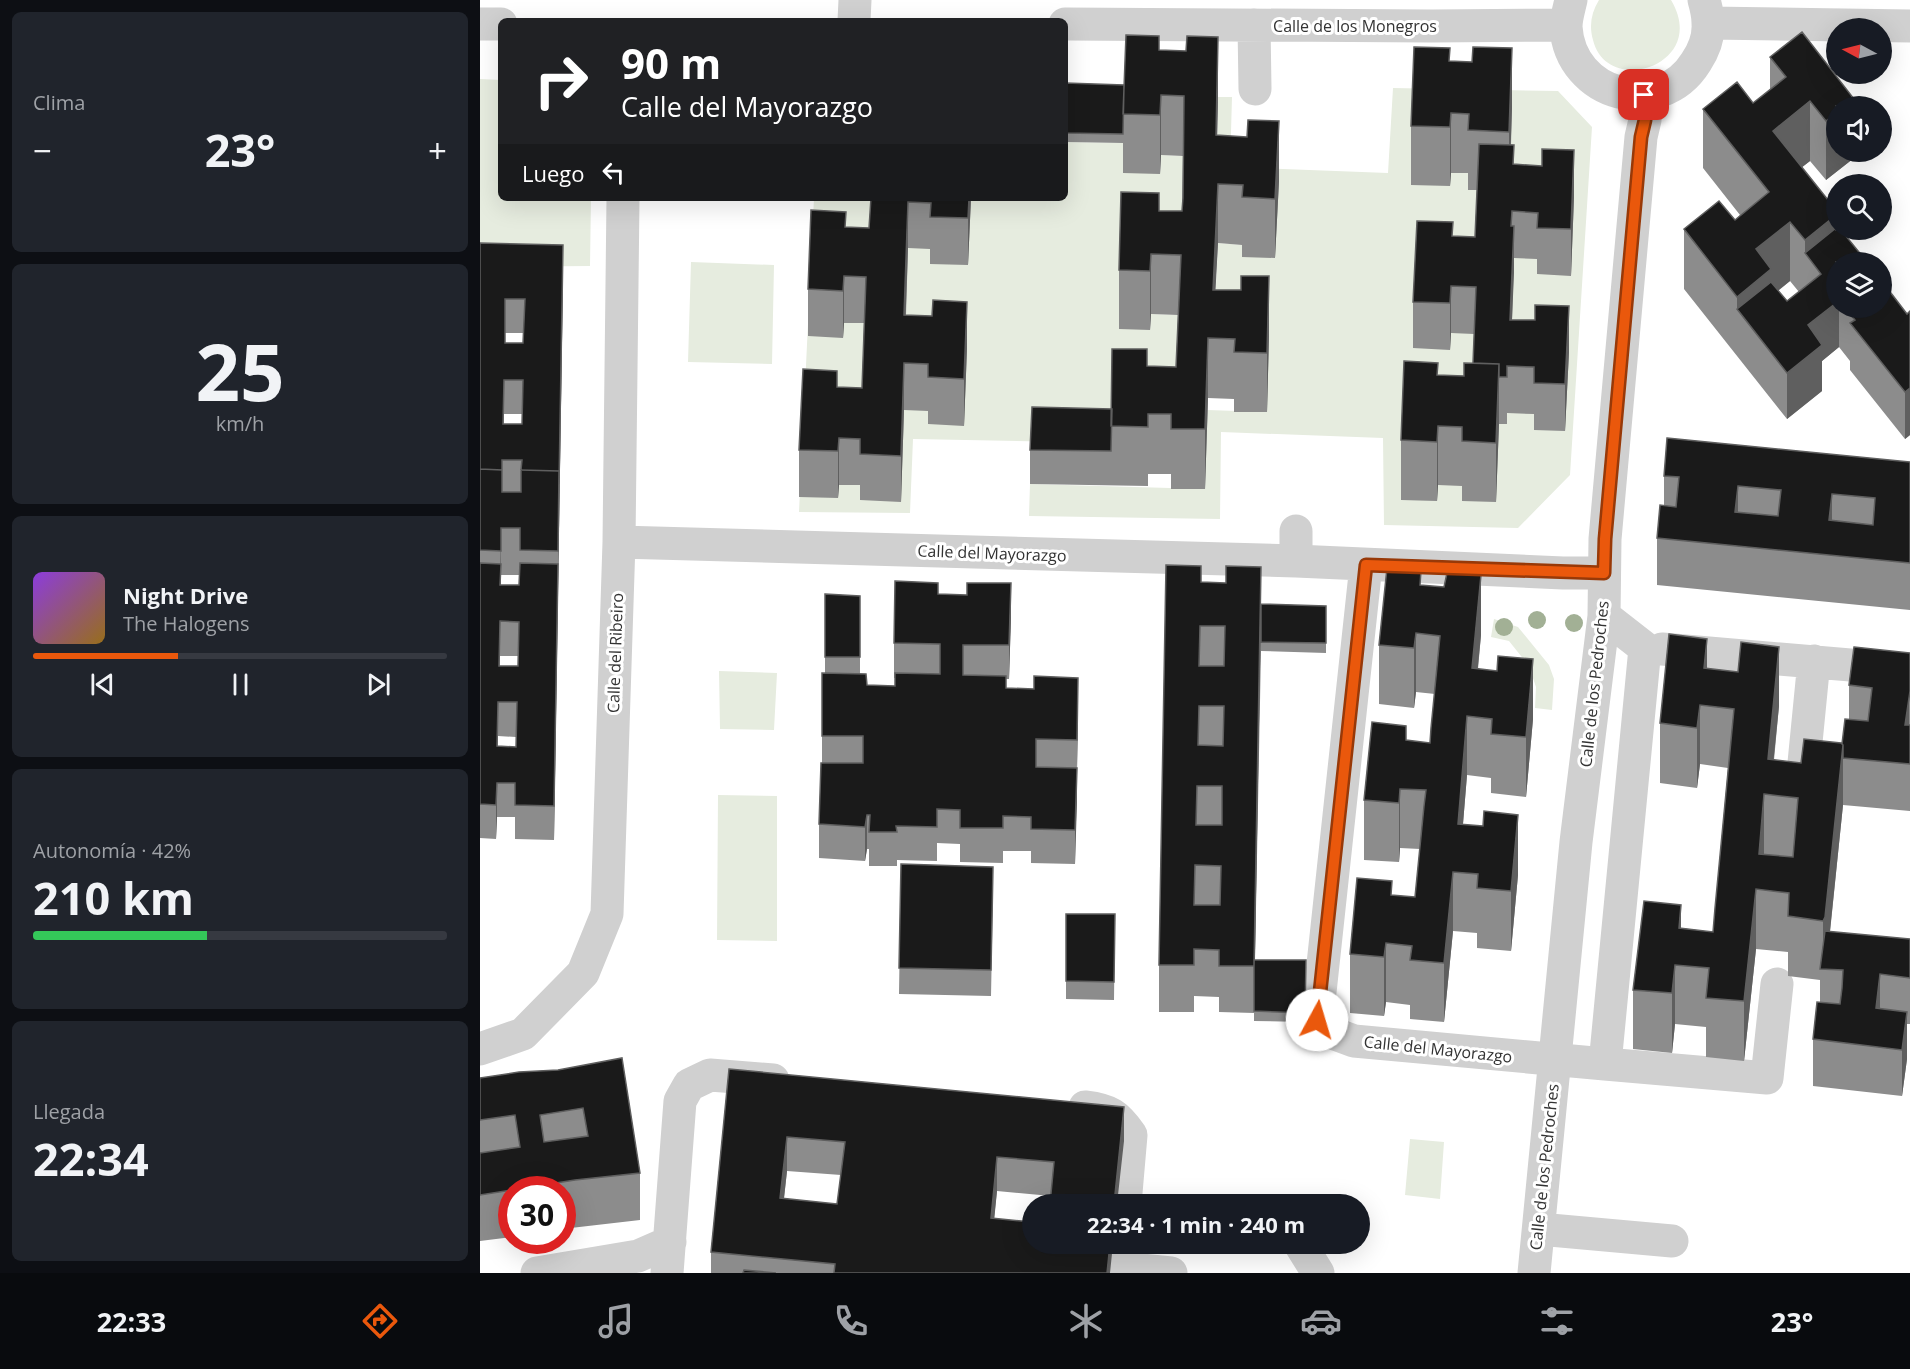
<!DOCTYPE html>
<html lang="es">
<head>
<meta charset="utf-8">
<style>
	body { margin:0; font-family:"Open Sans",sans-serif; background:#20242c; color:#f1f3f6; height:100vh; display:flex; flex-direction:column; font-size:22px; white-space:nowrap }
	* { box-sizing:border-box; margin:0 }
	p { font-size:20px; color:#9ea1a6 }
	.icon { flex:none; width:33px; height:33px; fill:none; stroke:currentColor; stroke-width:2; stroke-linecap:round; stroke-linejoin:round }
	.map { position:relative; flex:1; overflow:hidden }
	.side { display:flex; flex-direction:column; gap:12px; padding:12px; background:#0d0f14; width:480px }
	.side>* { flex:none }
	.top-card { position:absolute; left:18px; top:18px; width:570px; height:183px; border-radius:9px; box-shadow:0 6px 24px #0002; background:#202124; color:#fff; overflow:hidden }
	.needle { width:39px; rotate:277deg }
	.tools { position:absolute; left:1346px; top:18px; display:grid; gap:12px }
	.tools a { display:grid; place-items:center; width:66px; height:66px; border-radius:50%; background:#171b24; box-shadow:0 6px 24px #0002; font-size:30px }
	.speed { position:absolute; left:18px; top:1176px; display:flex; gap:12px; font-size:30px; font-weight:700; text-align:center }
	.speed>* { display:grid; place-content:center; width:78px; height:78px; border-radius:50%; background:#171b24; box-shadow:0 6px 24px #0002; line-height:1 }
	.speed .limit { border:9px solid #d22; background:#fff; color:#111 }
	.pin { position:absolute; display:grid; place-items:center; width:51px; height:51px; color:#fff; margin:-26px; border-radius:12px; box-shadow:0 3px 9px #0006 }
	.me { position:absolute; width:66px; margin:-33px; rotate:6deg; stroke-linejoin:round; filter:drop-shadow(0 0 4px #0008) }
	.turn { display:flex; align-items:center; gap:21px; height:126px; padding:0 24px; font-size:27px }
	.turn .icon { width:78px; height:78px; stroke-width:2.5 }
	.turn b { display:block; font-size:42px; line-height:51px }
	.then { display:flex; align-items:center; height:57px; padding:0 24px; background:#0003; gap:12px; font-size:22px }
	.big { font-size:45px; font-weight:700; line-height:1.1 }
	.side .tile { flex:1; display:flex; flex-direction:column; justify-content:center; gap:9px; min-width:0; padding:0 21px; border-radius:9px; background:#20242c }
	.side .dial { align-items:center; gap:0 }
	.dial b { font-size:78px; line-height:1 }
	.song { display:flex; align-items:center; gap:18px }
	.cover { width:72px; height:72px; border-radius:9px; background:linear-gradient(135deg,hsl(270 70% 55%),hsl(40 70% 35%)) }
	.played { height:6px; border-radius:3px; background:linear-gradient(90deg,#ea580c 35%,#363941 35%) }
	.keys { display:flex; justify-content:space-around; direction:ltr }
	.heat { display:flex; justify-content:space-between; align-items:center; font-size:33px; direction:ltr }
	.charge { height:9px; border-radius:4px; background:linear-gradient(90deg,#34c759 42%,#363941 0) }
	.trip { position:absolute; left:542px; top:1194px; width:348px; height:60px; border-radius:30px; background:#171b24; box-shadow:0 6px 24px #0002; font-weight:700; line-height:60px; text-align:center }
	.tabs { display:flex; height:96px; justify-content:space-around; align-items:center; background:#090b0e; color:#9ea1a6 }
	.tabs .icon { width:42px; height:42px }
	.tabs .active { color:#ea580c }
	.tabs b { font-size:27px; color:#f1f3f6 }
	main { display:flex; flex:1; min-height:0 }
	.map>svg:first-child { display:block }
</style>
</head>
<body>
<main>
<section class="side">
<div class="tile"><p>Clima</p>
<div class="heat"><a>−</a><b class="big">23°</b><a>+</a></div>
</div>
<div class="tile dial"><b>25</b><p>km/h</p></div>
<div class="tile">
<div class="song"><i class="cover"></i><div><b>Night Drive</b><p>The Halogens</p></div></div>
<div class="played"></div>
<div class="keys"><svg class="icon" aria-label="previous" viewBox="0 0 24 24"><path d="M18 5L8 12l10 7zM5 5v14"/></svg><svg class="icon" aria-label="pause" viewBox="0 0 24 24"><path d="M8 5v14M16 5v14"/></svg><svg class="icon" aria-label="next" viewBox="0 0 24 24"><path d="M6 5l10 7-10 7zM19 5v14"/></svg></div>
</div>
<div class="tile"><p>Autonomía · 42%</p><b class="big">210 km</b><div class="charge"></div></div>
<div class="tile"><p>Llegada</p><b class="big">22:34</b></div>
</section>
<div class="map">
<svg width="1430" height="1273" viewBox="0 0 1430 1273">
	<rect width="100%" height="100%" fill="#fff"/>
	<path fill="#e6ecdf" d="M1119 0H1191C1230 65 1127 98 1113 40 1109 26 1111 13 1119 0Z
		M0 79 21 80V198H111L110 266 0 267Z
		M913 88 1078 91 1112 127 1090 475 1038 528 904 525 903 438 741 432 740 519 549 516 550 484 725 489 727 410 787 412 733 349 738 243 763 245 795 258 736 195 738 97H752L750 167 908 173Z
		M585 142 645 143 680 174 681 155 704 156 702 271 642 252 670 330 671 314 701 315 696 426 633 443 433 439 430 513 319 512 334 198H585Z
		M211 262 294 265 292 364 208 362Z
		M1014 619 1038 627 1069 665 1074 679 1072 710 1055 708 1056 687 1049 666 1029 641 1011 637Z
		M239 671 297 673 294 730 240 729Z
		M238 795 297 796V941L237 940Z
		M930 1139 964 1142 960 1199 925 1195Z"/>
	<g fill="none" stroke-linecap="round" stroke-linejoin="round">
		<path stroke="#d0d0d0" stroke-width="33" d="M1091 0C1089 9 1086 18 1086 27 1090 96 1180 120 1216 62 1224 50 1229 37 1228 23 1228 15 1226 7 1224 0
			M374 21 375 0
			M1229 23 1430 26
			M0 24H21
			M585 24 952 26 1086 25
			M774 25 775 89
			M139 542 816 561 1083 573H1124
			M816 561V531
			M886 565 837 1020 847 1031 874 1041 1125 1064 1165 648 1124 616
			M1182 649 1430 670
			M1322 783 1334 661
			M0 1049 43 1034 103 973 127 914 139 542 143 198
			M1125 1064 1287 1078 1297 984
			M605 1107C630 1110 637 1115 651 1135L645 1204
			M1059 1229 1192 1241
			M820 1244 838 1273
			M641 1268 691 1273
			M57 1273 158 1256 190 1242
			M187 1273 200 1101 209 1085 230 1075 293 1080
			M1054 1273 1096 842 1124 616 1125 539 1161 137 1165 120V95"/>
	</g>
	<g fill="#a2b095">
		<circle cx="1057" cy="620" r="9"/>
		<circle cx="1094" cy="623" r="9"/>
		<circle cx="1024" cy="627" r="9"/>
	</g>
	<path fill="#8c8c8c" fill-rule="evenodd" d="M679 50 738 97 737 135 799 181 795 258 762 257V245L738 243 735 290 789 336 787 412H754V399L728 398 725 489H691V474H668V486L550 484V450L632 409 667 366 696 367 698 315 671 314 670 330 639 329V270L679 211H702L703 156 681 155 680 174 643 173V143L585 142V83L644 85Z
		M1290 57 1374 106V158L1346 180 1330 161 1322 167 1356 262V308H1401L1427 314 1430 311V435L1425 439 1370 370V361L1359 347 1342 361V391L1307 419 1204 289V229L1255 220 1260 215 1223 168V109L1273 103 1290 90ZM1310 281 1319 292 1307 301 1298 291Z
		M970 61 1032 108 1031 145 1034 164 1094 197 1091 276 1057 274V259L1034 258 1032 320 1089 352 1085 431 1054 430V414L1027 413V424H1019L1016 502 982 501V486L958 485 957 501 921 500V440L958 375 984 376 993 363 994 334 971 333 970 350 933 348V302L973 236 995 237 997 190H988V173H971L970 186 931 185V126Z
		M391 198H491L488 265 450 264V249L428 248 426 315 487 348 484 426 448 424V411L424 410 421 502 380 500V485H359L358 498 319 497V450L357 387 382 388 384 323H364L363 338 328 336V289L366 227 389 228Z
		M0 243 83 279 74 840 35 839V817H17L16 839 0 838ZM25 333H44L43 343H25ZM24 414H42V424H24ZM21 575H39V585H21ZM20 656H38V666H20ZM18 736 36 737V747L18 746Z
		M1430 462V610L1177 585V538L1184 506V476Z
		M721 582 781 604 846 606V653L781 651 775 960H826L825 1022 774 1021V1013L739 1012V997L714 996V1012H679V965Z
		M941 585 1001 635 998 669 1053 719 1046 797 1011 793V778L987 775 983 824 1038 875 1031 951 997 948V933L973 931 964 1022 930 1019V1005L906 1002 904 1016 870 1013V954L912 895 935 897 940 849 920 848 919 862 884 860V800L926 741 950 743 955 694 936 692 934 708 899 704V645Z
		M345 594 380 596V674L387 685 415 686V678H414V643L458 594 531 617 529 679H526V688L598 712 595 864 551 863V851H523V863L480 862V844L457 843V861L417 860V866H389V849H387L385 861 339 858V824L342 763V673H345Z
		M1430 653V811L1363 805 1350 932 1430 939V1024H1427V1059L1422 1096 1333 1086V1039L1340 1002V980L1308 976V952L1276 949 1264 1061 1226 1057V1027L1195 1024 1192 1053 1153 1049V990L1201 928 1233 932 1248 768 1220 764 1217 788 1180 783V723L1227 669 1299 706 1294 760 1321 763 1362 744 1369 719V685Z
		M421 864 513 893 511 996 419 994Z
		M586 914H635L634 1000 586 999Z
		M249 1069 644 1141 571 1196 517 1191 514 1218 630 1273H231V1252ZM307 1171 361 1175 357 1204 304 1199Z
		M78 1070 160 1173V1220L82 1229V1190H32V1237L0 1241V1078Z"/>
	<path fill="#5f5f5f" d="M738 37V97L736 195V135Z
		M1032 48V108L1029 192V132Z
		M681 95V155L680 174V115Z
		M1374 99V106H1364Z
		M1330 101V161L1293 190V131Z
		M971 113V173L970 186V127Z
		M1356 113V152H1374V158L1346 180V121Z
		M799 121V181L795 258V199Z
		M1094 150V197L1091 276V229Z
		M738 184V243L733 338V290Z
		M489 198H491L488 265V218Z
		M428 202V248L424 362V315Z
		M1356 215V230L1341 274 1325 253V240Z
		M1310 222V281L1291 296 1257 309V297L1276 249Z
		M1034 226V273L1030 366V320Z
		M83 245V279L78 598V551Z
		M671 254V314L670 330V271Z
		M364 276V323L363 338V291Z
		M789 276V336L787 412V353Z
		M971 286V333L970 350V303Z
		M487 302V348L484 426V379Z
		M1356 303V308H1359V347L1342 361V391L1307 419V373L1328 325Z
		M1089 306V352L1085 431V384Z
		M728 338V398L725 489V429Z
		M424 363V410L421 502V456Z
		M1019 364V424L1016 502V443Z
		M1430 388V435L1425 439V392Z
		M958 426V485L957 501V442Z
		M359 438V485L358 498V451Z
		M1258 486V533L1255 512Z
		M1352 494V540L1349 520Z
		M21 528V575L20 619V585Z
		M78 564V598L74 840V806Z
		M781 567V614L774 1013V966Z
		M1001 575V635L993 716 992 668Z
		M531 583V617L529 679V645Z
		M936 633V692L934 708V648Z
		M1227 639V698L1224 668Z
		M1299 647V706L1290 795 1288 759Z
		M1053 659V719L1046 797V737Z
		M598 678V712L597 774V740Z
		M1429 691V738L1425 725Z
		M1220 705V764L1217 788V728Z
		M987 716V775L979 872 978 824Z
		M1363 745V805L1346 969H1343V921Z
		M597 768V802L595 864V830Z
		M17 783V817L16 839V805Z
		M920 789V848L919 862V803Z
		M1284 794V854H1279Z
		M387 815V849L385 861V827Z
		M1038 815V875L1031 951V891Z
		M973 872V931L964 1022V963Z
		M1276 889V949L1264 1061V1001Z
		M1201 905V964L1199 928Z
		M906 943V1002L904 1016V957Z
		M1195 965V1024L1192 1053V993Z
		M1400 974V1020L1396 1008Z
		M1427 1012V1059L1422 1096V1050Z
		M644 1107V1141L637 1204H634Z
		M307 1137V1171L300 1232V1198Z
		M517 1157V1191L511 1252V1218Z
		M630 1244H633L630 1273H627Z"/>
	<path fill="#1a1a1a" stroke="#5f5f5f" stroke-width="1.5" fill-rule="evenodd" d="M1322 32 1374 99 1364 106H1356V113L1346 121 1330 101 1293 131 1356 210V215L1325 240 1310 222 1276 249 1291 269 1257 297 1204 229 1239 201 1255 220 1289 192 1223 109 1257 82 1273 103 1306 77 1290 57Z
		M646 35 679 36V50L706 51 707 36 738 37 736 135 767 137 768 120 799 121 795 199 762 197 763 185 738 184 733 290H761V276H789L787 353 754 352 755 339 728 338 725 429H691V414H668V427L631 426 632 349H667V366L696 367 701 255 671 254 670 271 639 270 641 192 679 193V211H702L703 198 704 96 681 95 680 115 643 114Z
		M934 47 970 48 969 61 992 62 993 47 1032 48 1029 132 988 130 989 114 971 113 970 127 931 126Z
		M585 83 644 85 643 134 585 133Z
		M999 144 1034 145 1033 164 1062 166V149L1094 150 1091 229 1057 228 1058 213 1032 211 1031 226H1034L1030 320H1055V305L1089 306 1085 384 1054 383V367L1027 366V377H1019V364L993 363 996 287 971 286 970 303 933 302 937 221 973 222 972 236 995 237Z
		M391 198H489L488 218 450 217 451 203 428 202 424 315 452 316 453 300 487 302 484 379 448 377V364L424 363 421 456 380 454V439L359 438 358 451 319 450 323 369 357 371V387L382 388 386 277 364 276 363 291 328 289 331 210 366 212 365 227 389 228Z
		M1356 228V230H1361L1387 262H1356V303L1328 325 1342 345 1307 373 1257 309 1291 282 1307 301 1341 274 1325 253Z
		M0 243 83 245 79 484V471L41 470 42 460H22V470L0 469ZM25 299H45L43 343H25ZM24 380H43L42 424H23Z
		M1401 280 1427 314 1430 311V388L1425 392 1370 323 1375 320 1365 308H1401Z
		M924 361 958 363 957 375 984 376V363L1019 364 1016 443 982 441V427L958 426 957 442 921 440Z
		M552 407 632 409 631 451 550 450Z
		M1187 438 1430 462V563L1177 538 1180 505 1196 507 1199 477 1184 476ZM1258 486 1301 490 1298 516 1255 512ZM1352 494 1395 498 1393 525 1349 520Z
		M0 469 22 470V492H41V470L79 471 78 551 40 550V528H21V551L0 550Z
		M0 563 21 564 20 585H39L40 563 78 564 74 806 35 805V783H17L16 805 0 804ZM20 621 39 622 38 666H19ZM18 702H37L36 747 17 746Z
		M686 565 721 566V582L746 583V566L781 567 774 966H739V950L714 949V965H679ZM720 626H745L744 666H719ZM719 706H744L743 746 718 745ZM717 786H742V825H716ZM715 865 741 866 740 905H714Z
		M907 568 941 571 940 585 964 587 967 573 1001 575 992 668 1017 671 1018 656 1053 659 1046 737 1011 734 1012 719 987 716 978 824 1003 826 1004 811 1038 815 1031 891 997 888 998 874 973 872 964 963 930 960 932 946 906 943 904 957 870 954 877 878 912 881 911 895 935 897 944 806 946 790 920 789 919 803 884 800 892 722 926 726V740L950 743 951 728 960 636 936 633 934 648 899 645Z
		M415 581 458 583V594L487 595V583H531L529 645H483V675L526 676V688L554 689V676L598 678 597 740 556 739V767L597 768 595 830 551 829V817L523 816V828H480V810L457 809V827L416 826 417 832H389L390 815H387L385 827 339 824 341 763H383V736H342V673L386 674 387 685 415 686V673L460 674V644L414 643Z
		M345 594 380 596V657H345Z
		M781 604 846 606V643L781 642Z
		M1189 634 1227 639 1224 668 1258 672 1261 642 1299 647 1288 759 1321 763 1324 739 1361 743 1363 745 1345 917 1343 921 1308 916 1309 893 1276 889 1264 1001 1226 998 1229 968 1195 965 1192 993 1153 990 1164 901 1201 905 1199 928 1233 932 1235 908 1254 709 1220 705 1217 728 1180 723ZM1284 794 1318 798 1313 857 1279 854Z
		M1374 647 1430 653V691L1425 725H1430V764L1363 758V745L1362 744 1365 719 1388 721 1392 688 1369 685Z
		M421 864 513 867 511 970 419 968Z
		M586 914H635L634 982 586 981Z
		M1345 931 1430 939V978L1400 974 1396 1008 1427 1012 1422 1050 1333 1039 1337 1002 1360 1004 1362 988 1363 970 1340 969Z
		M774 960H826L825 1013 774 1011Z
		M142 1058 160 1173 95 1180 0 1195V1153L40 1147 35 1115 0 1120V1078L39 1072 78 1070ZM103 1108 108 1136 64 1142 60 1115Z
		M249 1069 644 1107 634 1204H570L574 1162 517 1157 511 1218 552 1222V1244H630L627 1273H354L355 1264 231 1252ZM307 1137 365 1142 357 1204 300 1198Z
		M264 1270 296 1273H263Z"/>
	<g fill="none" stroke-linecap="round" stroke-linejoin="round">
		<defs>
			<path id="route" d="M837 1020 886 565 1124 573 1125 539 1161 137 1165 120 1164 95"/>
		</defs>
		<use href="#route" stroke="#983908" stroke-width="15"/>
		<use href="#route" stroke="#ea580c" stroke-width="10"/>
	</g>
	<g text-anchor="middle" stroke-width="6" stroke-linejoin="round" paint-order="stroke">
		<g font-size="16" fill="#333" stroke="#fff">
			<text x="875" y="32">Calle de los Monegros</text>
			<text transform="translate(512 553) rotate(2)" y="6">Calle del Mayorazgo</text>
			<text transform="translate(135 653) rotate(-88)" y="6">Calle del Ribeiro</text>
			<text transform="translate(1114 684) rotate(-84)" y="6">Calle de los Pedroches</text>
			<text transform="translate(958 1049) rotate(6)" y="6">Calle del Mayorazgo</text>
			<text transform="translate(1064 1167) rotate(-84)" y="6">Calle de los Pedroches</text>
		</g>
	</g>
</svg>
<div class="tools">
<a><svg class="needle" viewBox="-14 -14 28 28"><path d="M0-13l5 13h-10z" fill="#e53935"/><path d="M0 13l5-13h-10z" fill="#9ea1a6"/></svg></a>
<a><svg class="icon" aria-label="sound" viewBox="0 0 24 24"><path d="M4 9h4l5-4v14l-5-4H4zM17 9q2 3 0 6"/></svg></a>
<a><svg class="icon" aria-label="search" viewBox="0 0 24 24"><circle cx="10" cy="10" r="6"/><path d="M15 15l6 6"/></svg></a>
<a><svg class="icon" aria-label="layers" viewBox="0 0 24 24"><path d="M12 4l9 5-9 5-9-5zM3 14l9 5 9-5"/></svg></a>
</div>
<div class="speed"><div class="limit">30</div></div>
<div class="pin" style="left:1164px;top:95px;background:#d93025"><svg class="icon" aria-label="arrive" viewBox="0 0 24 24"><path d="M6 21V4h12l-3 4 3 4H6"/></svg></div>
<svg class="me" style="left:837px;top:1020px" viewBox="-20 -20 40 40"><circle r="19" fill="#fff"/><path d="M0-13L10 11 0 6-10 11z" fill="#ea580c"/></svg>
<div class="trip">22:34 · 1 min · 240 m</div>
<div class="top-card">
<div class="turn"><svg class="icon" aria-label="right" viewBox="0 0 24 24"><path d="M7 20v-9h11M14 6l5 5-5 5"/></svg><div><b>90 m</b>Calle del Mayorazgo</div></div>
<div class="then">Luego<svg class="icon" aria-label="left" viewBox="0 0 24 24"><path d="M17 20v-9H6M10 6l-5 5 5 5"/></svg></div>
</div>
</div>
</main>
<nav class="tabs">
<b>22:33</b>
<svg class="icon active" aria-label="directions" viewBox="0 0 24 24"><path d="M12 3l9 9-9 9-9-9zM9 14v-3h6M13 9l2 2-2 2"/></svg>
<svg class="icon" aria-label="music" viewBox="0 0 24 24"><path d="M9 18V5l10-2v13"/><circle cx="6" cy="18" r="3"/><circle cx="16" cy="16" r="3"/></svg>
<svg class="icon" aria-label="phone" viewBox="0 0 24 24"><path d="M5 4h4l2 5-3 2q2 4 5 5l2-3 5 2v4C11 20 4 13 5 4z"/></svg>
<svg class="icon" aria-label="climate" viewBox="0 0 24 24"><path d="M12 3v18M4 7l16 10M4 17L20 7"/></svg>
<svg class="icon" aria-label="car" viewBox="0 0 24 24"><path d="M5 17H2v-5l4-1 3-4h7l3 4 3 1v5h-3M9 17h6M6 11h13"/><circle cx="7" cy="17" r="2"/><circle cx="17" cy="17" r="2"/></svg>
<svg class="icon" aria-label="filters" viewBox="0 0 24 24"><path d="M4 7h16M4 17h16"/><circle cx="9" cy="7" r="2"/><circle cx="15" cy="17" r="2"/></svg>
<b>23°</b>
</nav>
</body>
</html>
